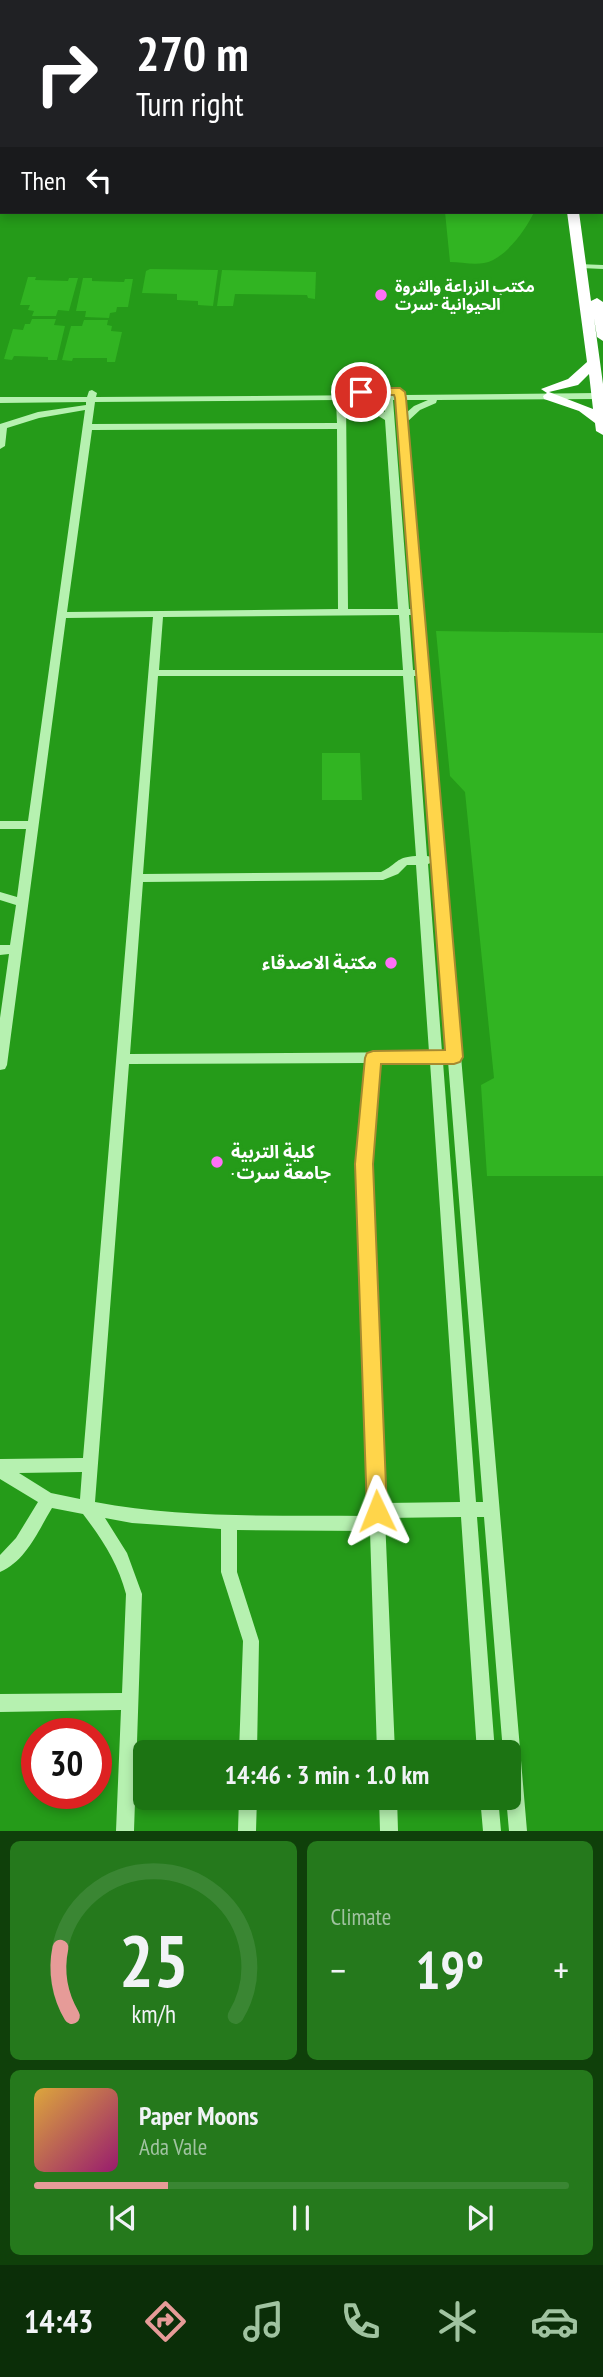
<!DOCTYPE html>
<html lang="en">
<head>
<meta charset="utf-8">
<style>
	body { margin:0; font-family:"PT Sans Narrow","Noto Sans Arabic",sans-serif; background:#25791c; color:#f1f3f6; height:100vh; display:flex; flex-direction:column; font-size:26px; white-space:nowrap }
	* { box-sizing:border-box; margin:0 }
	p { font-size:23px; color:#a0c3a0 }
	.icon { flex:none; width:38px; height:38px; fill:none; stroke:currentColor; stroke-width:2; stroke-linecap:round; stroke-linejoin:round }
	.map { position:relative; height:1831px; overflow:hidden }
	.panel { display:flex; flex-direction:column; gap:10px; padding:10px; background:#0f400a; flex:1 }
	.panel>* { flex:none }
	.guide { position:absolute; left:0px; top:0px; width:604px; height:214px; box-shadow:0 4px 10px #0003; background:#202124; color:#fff; overflow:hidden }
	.speed { position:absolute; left:21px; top:1718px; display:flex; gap:14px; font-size:35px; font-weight:700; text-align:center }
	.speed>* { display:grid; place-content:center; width:91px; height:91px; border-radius:50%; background:#1c7413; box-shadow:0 4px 10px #0003; line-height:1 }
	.speed .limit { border:10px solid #d22; background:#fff; color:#111 }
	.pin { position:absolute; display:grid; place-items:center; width:60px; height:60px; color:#fff; margin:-30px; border:4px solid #fff; border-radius:50%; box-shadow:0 2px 7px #0007 }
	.me { position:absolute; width:77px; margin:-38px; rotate:358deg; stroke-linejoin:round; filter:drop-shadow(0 0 5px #0008) }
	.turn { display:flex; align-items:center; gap:24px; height:147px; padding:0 21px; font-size:32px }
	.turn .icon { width:91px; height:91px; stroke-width:2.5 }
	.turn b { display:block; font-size:49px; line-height:60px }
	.then { display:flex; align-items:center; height:66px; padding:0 21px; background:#0003; gap:14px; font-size:26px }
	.big { font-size:52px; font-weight:700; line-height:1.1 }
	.panel .tile { flex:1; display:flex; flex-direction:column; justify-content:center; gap:10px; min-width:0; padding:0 24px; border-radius:10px; background:#25791c }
	.panel .dial { align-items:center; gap:0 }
	.dial svg { height:182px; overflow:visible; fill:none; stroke:#3a8633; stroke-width:7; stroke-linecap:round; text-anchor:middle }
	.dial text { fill:#f1f3f6; stroke:none }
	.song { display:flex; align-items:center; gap:21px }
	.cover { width:84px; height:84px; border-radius:10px; background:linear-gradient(135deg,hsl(40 70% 55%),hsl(320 70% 35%)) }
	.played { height:7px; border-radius:4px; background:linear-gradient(90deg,#e69b98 25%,#3a8633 25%) }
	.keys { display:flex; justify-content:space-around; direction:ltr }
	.heat { display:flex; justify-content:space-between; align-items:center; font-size:38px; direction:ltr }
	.panel .tiles { flex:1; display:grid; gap:10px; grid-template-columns:1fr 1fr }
	.tile:last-child { grid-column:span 2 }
	.trip { position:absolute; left:133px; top:1740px; width:388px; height:70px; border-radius:10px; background:#1c7413; box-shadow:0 4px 10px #0003; font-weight:700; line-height:70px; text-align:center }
	.menu { display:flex; height:112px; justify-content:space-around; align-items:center; background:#0b2e08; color:#a0c3a0 }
	.menu .icon { width:49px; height:49px }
	.menu .on { color:#e69b98 }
	.menu b { font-size:32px; color:#f1f3f6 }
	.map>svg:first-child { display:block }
</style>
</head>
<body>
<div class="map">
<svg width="603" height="1831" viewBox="0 0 603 1831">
	<rect width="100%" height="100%" fill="#259b19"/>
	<path fill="#31b422" d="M445 212H534C526 230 504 260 484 263 473 265 460 262 450 262Z
		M150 269 218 270 213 306 198 305V301L177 300V294L142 293 146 271Z
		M222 270 316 272 315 299 308 298 307 295 235 294 233 306H217Z
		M28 277H36L35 280 68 281 69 278H78L69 311 58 310 56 316H32L34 311 28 310 30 305H20Z
		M83 278H92V281L124 282 125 279H133L128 307H117L116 312 110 313 109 318 85 317 86 311H76Z
		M32 319H56L54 325 65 326 57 360H48V357L14 356 12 360 4 359 13 329 23 330 25 324H30Z
		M84 320H108L107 325 112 326 111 331 122 332 115 362H107V358H73L72 361 62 360 71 326H82Z
		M436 631 603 633V1176H487L481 1085 494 1078 465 792 450 776Z
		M322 753H360L362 800H322Z"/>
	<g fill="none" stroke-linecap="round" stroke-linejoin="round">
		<path fill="#b6f1b0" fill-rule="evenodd" d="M98 0H106L96 2Z
			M230 0H244L227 2Z
			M326 0 338 2H328Z
			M362 0H368L361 2Z
			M602 63H603V67H602Z
			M578 264 603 265V269L581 268 577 266Z
			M388 389 391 390 393 395H396L397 390H403L405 395 598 393 603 396 598 399 437 400 436 403 420 410 407 422 527 1831H509L506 1797H509V1752H503L484 1517H477L495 1752H477L461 1517 385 1518 395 1752H377L370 1531 237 1530V1572L259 1641 257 1752H239L243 1641 221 1572V1529L132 1523 105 1518 127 1553 142 1594 134 1831H116L121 1710 0 1712V1694L122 1693 126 1594C118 1563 102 1539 83 1514L52 1508C38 1531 26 1561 0 1572V1555L16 1538 38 1502 0 1479V1459L83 1458 153 617 66 618 7 1065 5 1069 0 1070V1018L9 954 0 955V945H10L16 905 0 900V892L17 897 26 829H0V821H28L85 410 39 418 7 428 5 446 0 449V424L38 412 86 405V402L0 403V397H87L89 391 92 390 97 393 96 397 384 395 385 390ZM336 400 337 423 92 424 95 402ZM346 400H352L385 420 398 609H348ZM363 400H384L385 412ZM393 400H396L413 609H409ZM405 400H428L414 406 406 413ZM337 429 338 609 67 612 92 430ZM399 615 403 670H159L163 617ZM409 615H413L417 670H413ZM158 676H403L416 856C395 857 398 864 381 872L143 874ZM414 676H418L432 857 427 856ZM433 862 448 1053 442 1052 428 864ZM407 865H416L429 1052 130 1054 143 882 383 880 398 874ZM448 1061 483 1502H476L443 1062ZM379 1062H430L460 1502 385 1503 371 1164ZM366 1063 357 1164 369 1516C278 1515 185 1519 95 1502L129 1064ZM82 1472 80 1499 51 1493 19 1473Z
			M239 1797H257L256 1831H238Z
			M379 1797H397L398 1831H380Z
			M480 1797H498L501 1831H483Z"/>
		<path fill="#fff" fill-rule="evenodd" d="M565 0H575L564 2Z
			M567 212H579L591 301 597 298 603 302V341L597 337 594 318 603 384V435L596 431 595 423 579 411 544 399 543 396 547 393 541 389 568 379 587 362ZM589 374 593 409 549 392 578 385Z"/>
	</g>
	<path fill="#ffd54a" stroke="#a68a30" stroke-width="2" d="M400 388 405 392 406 398 463 1057 460 1062 454 1064H381L373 1164 387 1511 384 1518 377 1521 370 1518 367 1511 355 1164 365 1058 367 1053 373 1051 445 1050 395 398 394 395H361L355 392 361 388Z"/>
	<g fill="#ff70f7" stroke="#259b19" stroke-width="2.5">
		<circle cx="381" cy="295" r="7"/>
		<circle cx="391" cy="963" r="7"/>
		<circle cx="217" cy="1162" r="7"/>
	</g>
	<g text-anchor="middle" stroke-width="7" stroke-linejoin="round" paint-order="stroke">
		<g font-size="16" font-weight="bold" fill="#fff" stroke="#259b19" text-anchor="start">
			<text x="395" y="292">مكتب الزراعة والثروة<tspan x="395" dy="18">الحيوانية -سرت</tspan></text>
		</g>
		<g font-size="18" font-weight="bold" fill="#fff" stroke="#259b19" text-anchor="end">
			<text x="377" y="969">مكتبة الاصدقاء</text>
			<text x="231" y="1158" text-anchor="start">كلية التربية<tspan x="231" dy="21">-جامعة سرت</tspan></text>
		</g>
	</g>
</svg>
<div class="speed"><div class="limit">30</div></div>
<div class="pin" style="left:361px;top:392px;background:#d93025"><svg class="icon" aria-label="arrive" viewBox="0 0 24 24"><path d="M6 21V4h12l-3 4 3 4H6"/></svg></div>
<svg class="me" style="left:377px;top:1511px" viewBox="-20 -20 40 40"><path d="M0-17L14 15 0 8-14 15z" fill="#ffd54a" stroke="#fff" stroke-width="4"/></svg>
<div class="trip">14:46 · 3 min · 1.0 km</div>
<div class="guide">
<div class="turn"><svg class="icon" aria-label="right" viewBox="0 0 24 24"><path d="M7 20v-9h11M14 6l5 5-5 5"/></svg><div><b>270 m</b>Turn right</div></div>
<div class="then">Then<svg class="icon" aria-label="left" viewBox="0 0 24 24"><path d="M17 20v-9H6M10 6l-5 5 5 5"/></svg></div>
</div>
</div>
<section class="panel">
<div class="tiles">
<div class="tile dial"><svg viewBox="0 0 100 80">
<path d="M14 69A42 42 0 1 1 86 69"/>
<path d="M14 69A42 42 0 0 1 9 39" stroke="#e69b98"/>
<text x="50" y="56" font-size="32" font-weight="700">25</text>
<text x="50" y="72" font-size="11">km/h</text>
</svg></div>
<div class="tile"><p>Climate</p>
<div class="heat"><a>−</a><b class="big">19°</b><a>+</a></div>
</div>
<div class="tile">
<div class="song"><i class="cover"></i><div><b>Paper Moons</b><p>Ada Vale</p></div></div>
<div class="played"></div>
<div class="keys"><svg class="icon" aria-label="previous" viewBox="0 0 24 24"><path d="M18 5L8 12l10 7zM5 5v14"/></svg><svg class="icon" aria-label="pause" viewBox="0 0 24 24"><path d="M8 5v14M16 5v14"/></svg><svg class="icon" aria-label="next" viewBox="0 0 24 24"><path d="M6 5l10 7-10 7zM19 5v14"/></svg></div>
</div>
</div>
</section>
<nav class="menu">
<b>14:43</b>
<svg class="icon on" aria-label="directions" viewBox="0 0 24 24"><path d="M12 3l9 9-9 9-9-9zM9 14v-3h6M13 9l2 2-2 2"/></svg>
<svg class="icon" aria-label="music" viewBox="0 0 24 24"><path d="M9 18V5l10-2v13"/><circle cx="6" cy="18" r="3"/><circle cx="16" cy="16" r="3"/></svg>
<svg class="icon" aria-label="phone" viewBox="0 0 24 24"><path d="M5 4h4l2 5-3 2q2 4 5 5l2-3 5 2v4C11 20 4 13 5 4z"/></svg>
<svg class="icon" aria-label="climate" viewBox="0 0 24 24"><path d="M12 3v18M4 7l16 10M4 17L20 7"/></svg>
<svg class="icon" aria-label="car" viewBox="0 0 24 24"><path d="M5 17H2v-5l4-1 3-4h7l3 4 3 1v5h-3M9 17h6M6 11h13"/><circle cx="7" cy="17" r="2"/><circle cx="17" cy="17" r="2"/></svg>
</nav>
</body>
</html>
